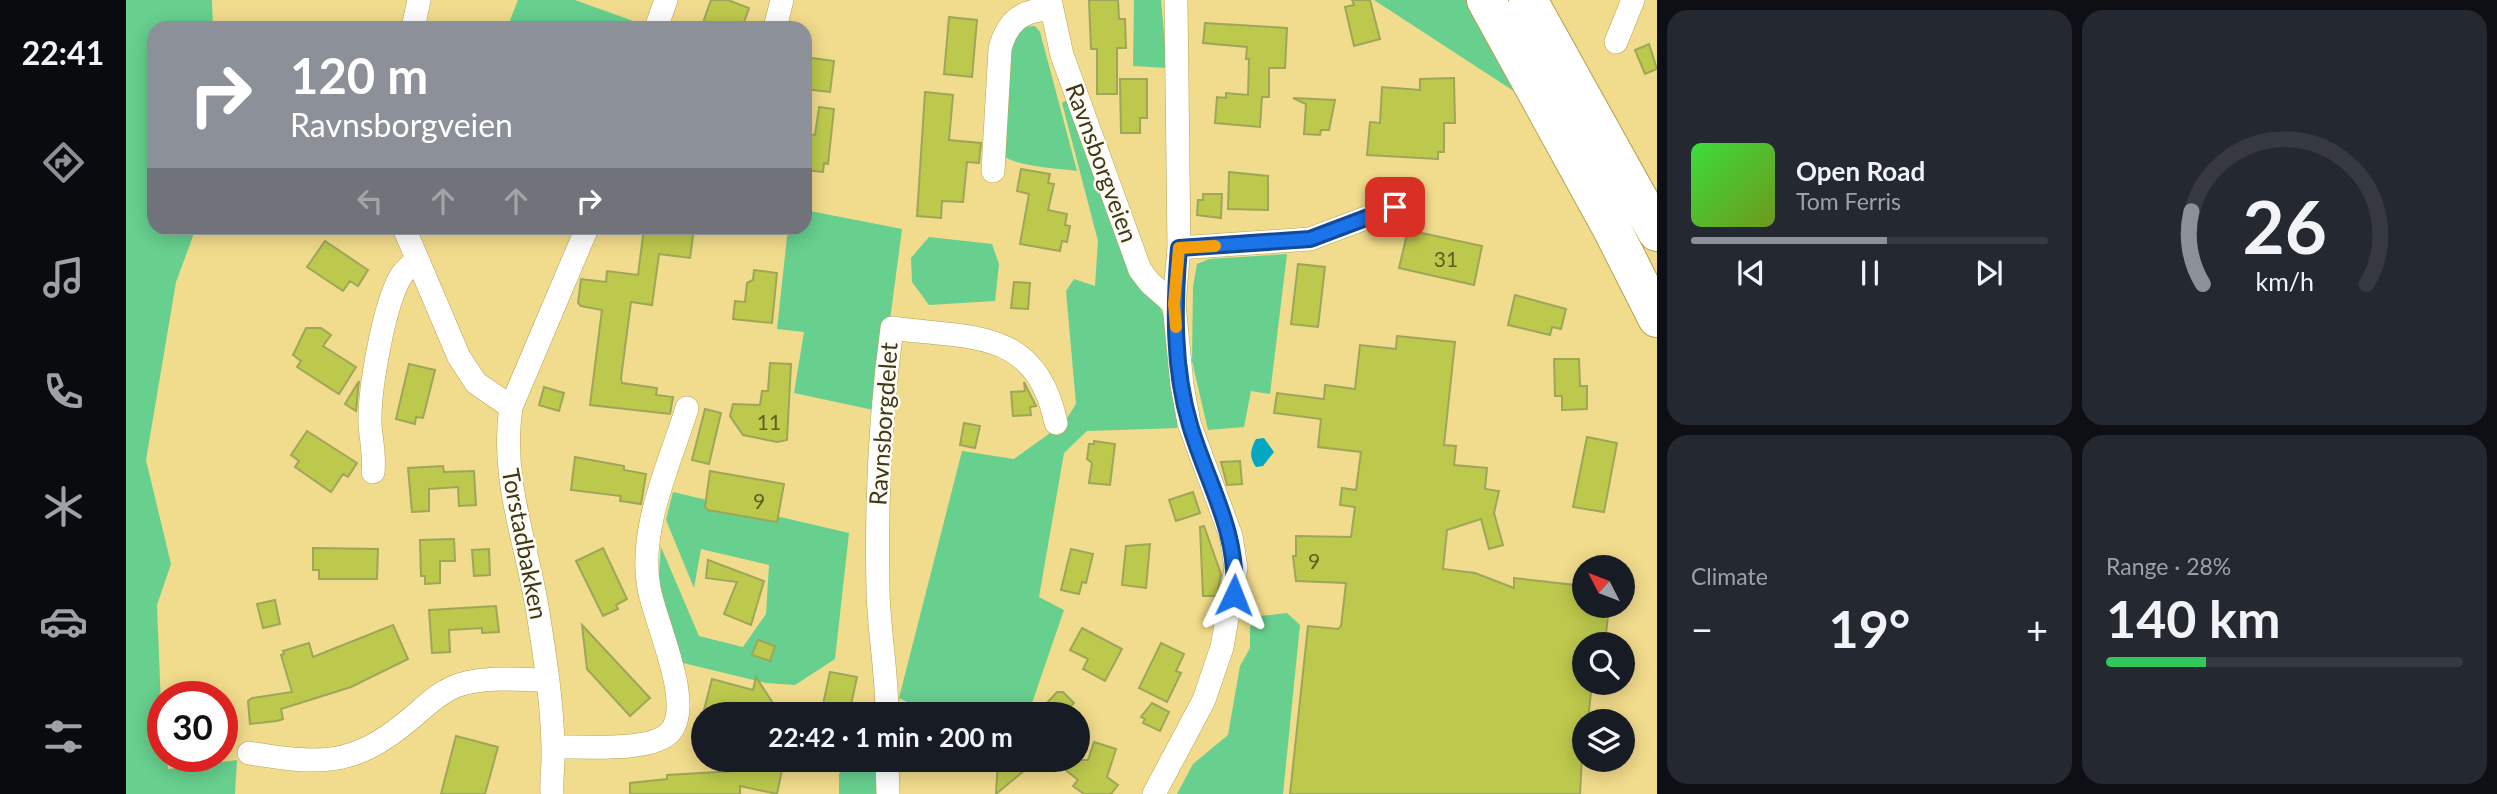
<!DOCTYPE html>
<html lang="en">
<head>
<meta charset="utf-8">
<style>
	body { margin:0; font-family:Lato,sans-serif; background:#242831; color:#f1f3f6; height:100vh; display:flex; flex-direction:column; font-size:26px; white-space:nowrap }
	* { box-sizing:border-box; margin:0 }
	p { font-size:23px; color:#9ea1a6 }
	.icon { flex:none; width:38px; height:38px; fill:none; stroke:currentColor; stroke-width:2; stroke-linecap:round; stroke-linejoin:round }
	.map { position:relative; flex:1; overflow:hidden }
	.drawer { display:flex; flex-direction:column; gap:10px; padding:10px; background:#0d0f14; width:840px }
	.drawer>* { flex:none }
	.banner { position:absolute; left:21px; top:21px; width:665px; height:214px; border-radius:21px; box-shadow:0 4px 18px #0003; background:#8c9099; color:#fff; overflow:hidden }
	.needle { width:46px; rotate:312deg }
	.buttons { position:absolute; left:1446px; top:555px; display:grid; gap:14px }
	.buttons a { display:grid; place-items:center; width:63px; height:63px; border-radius:50%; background:#171b24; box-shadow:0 4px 18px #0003; font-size:35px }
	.speed { position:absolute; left:21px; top:681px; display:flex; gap:14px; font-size:35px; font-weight:700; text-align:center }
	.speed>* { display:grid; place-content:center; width:91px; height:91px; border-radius:50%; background:#171b24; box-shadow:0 4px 18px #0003; line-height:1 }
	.speed .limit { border:10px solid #d22; background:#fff; color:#111 }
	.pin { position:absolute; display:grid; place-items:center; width:60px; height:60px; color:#fff; margin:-30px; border-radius:14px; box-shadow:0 4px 10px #0006 }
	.me { position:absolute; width:77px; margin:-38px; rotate:2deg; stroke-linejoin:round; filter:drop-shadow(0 0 5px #0008) }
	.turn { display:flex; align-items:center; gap:24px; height:147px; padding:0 28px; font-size:32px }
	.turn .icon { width:91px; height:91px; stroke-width:2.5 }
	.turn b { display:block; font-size:49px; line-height:60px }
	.lanes { display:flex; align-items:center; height:66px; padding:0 28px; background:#0003; justify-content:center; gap:35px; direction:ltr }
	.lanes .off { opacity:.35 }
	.big { font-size:52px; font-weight:700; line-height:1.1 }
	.drawer .tile { flex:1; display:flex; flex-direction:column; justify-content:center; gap:10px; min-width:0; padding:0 24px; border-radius:21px; background:#242831 }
	.drawer .dial { align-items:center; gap:0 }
	.dial svg { height:182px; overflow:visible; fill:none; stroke:#363941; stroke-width:7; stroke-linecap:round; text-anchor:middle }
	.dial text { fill:#f1f3f6; stroke:none }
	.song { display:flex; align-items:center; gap:21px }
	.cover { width:84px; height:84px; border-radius:10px; background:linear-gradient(135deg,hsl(120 70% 55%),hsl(80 70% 35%)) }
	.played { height:7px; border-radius:4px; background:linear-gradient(90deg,#8c9099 55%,#363941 55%) }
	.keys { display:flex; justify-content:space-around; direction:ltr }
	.heat { display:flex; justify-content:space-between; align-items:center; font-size:38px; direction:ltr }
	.charge { height:10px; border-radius:5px; background:linear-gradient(90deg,#34c759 28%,#363941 0) }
	.drawer .tiles { flex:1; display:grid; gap:10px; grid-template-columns:repeat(2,1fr) }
	.trip { position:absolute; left:565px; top:702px; width:399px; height:70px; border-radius:35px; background:#171b24; box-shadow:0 4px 18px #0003; font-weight:700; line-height:70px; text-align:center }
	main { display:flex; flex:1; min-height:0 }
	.menu { display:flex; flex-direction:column; width:126px; justify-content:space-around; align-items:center; background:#090b0e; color:#9ea1a6 }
	.menu .icon { width:49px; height:49px }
	.menu .active { color:#8c9099 }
	.menu b { font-size:32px; color:#f1f3f6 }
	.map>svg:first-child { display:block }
</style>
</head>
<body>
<main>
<nav class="menu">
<b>22:41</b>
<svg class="icon active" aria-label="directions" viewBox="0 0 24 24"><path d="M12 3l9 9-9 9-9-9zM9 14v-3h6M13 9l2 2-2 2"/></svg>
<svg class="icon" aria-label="music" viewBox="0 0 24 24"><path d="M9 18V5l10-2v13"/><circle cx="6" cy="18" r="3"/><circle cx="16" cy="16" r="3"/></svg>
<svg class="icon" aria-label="phone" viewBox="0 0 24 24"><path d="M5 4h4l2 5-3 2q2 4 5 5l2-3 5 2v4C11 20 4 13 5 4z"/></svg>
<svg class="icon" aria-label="climate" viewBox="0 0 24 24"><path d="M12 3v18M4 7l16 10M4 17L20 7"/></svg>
<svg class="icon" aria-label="car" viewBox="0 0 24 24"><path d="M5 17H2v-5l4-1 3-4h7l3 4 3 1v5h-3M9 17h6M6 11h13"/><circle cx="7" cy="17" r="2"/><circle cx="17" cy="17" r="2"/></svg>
<svg class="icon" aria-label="filters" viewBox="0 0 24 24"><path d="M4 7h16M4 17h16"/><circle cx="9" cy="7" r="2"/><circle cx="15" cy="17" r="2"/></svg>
</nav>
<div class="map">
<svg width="1531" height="794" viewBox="0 0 1531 794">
	<rect width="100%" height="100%" fill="#f1db8c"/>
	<path fill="#67d08f" d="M0 0H86L87 28H28V228H70L50 282 20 460 45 564 31 605 37 756H41L42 769 111 760 109 794H0Z
		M392 0H449L510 22 508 28H381Z
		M1008 0H1035L1041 68 1007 66Z
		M1248 0H1342L1400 99Z
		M909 26 914 32 951 171C931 168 889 167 875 154L884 40 895 27Z
		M943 99 1040 321 1053 423 1051 428 961 431 938 453 913 597 938 610 906 703 885 714H805L773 698 836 451 888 459 938 423 950 404 940 291 948 279 969 286 972 241 936 103Z
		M679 210 776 229 752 411 668 393 678 332 651 329 662 228H679Z
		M803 237 866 244 873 264 869 301 803 305 786 282 785 258Z
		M1161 254 1144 394 1125 391 1118 427 1082 430 1066 361 1067 287 1071 264 1083 259Z
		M547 492 723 533 709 659 669 685 640 683 557 663 532 587 535 547 573 636 617 647 640 614 643 565 575 549 568 588 540 520Z
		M1161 613 1174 625 1157 794H1051L1067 764 1102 735 1114 666 1124 648V627L1134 616Z
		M719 760H753L754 794H713V774Z"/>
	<path fill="#04a7c2" d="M1138 438 1148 452 1137 466 1130 467C1123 457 1124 450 1130 439Z"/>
	<path fill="#bdc94d" stroke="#9da659" stroke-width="2" d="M585 0H602L623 8 616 28H575Z
		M963 0H992L993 19H999L1000 48H991V94H971V49H965Z
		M1226 0H1244L1254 39 1228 46 1219 7 1228 5Z
		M823 17 851 20 846 77 818 74Z
		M1079 23 1161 28 1159 68H1143V97H1136L1134 127 1089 123 1091 97 1100 98V93L1122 95 1123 59H1120L1121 47 1077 43Z
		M1523 44 1531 69 1519 74 1509 50Z
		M679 57 708 61 704 92 679 89Z
		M1328 78 1329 123H1318V152H1312V159L1241 155 1244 122 1254 123 1256 87 1294 90V79Z
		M994 79H1021V118H1014V133H995Z
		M799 92 827 95 823 140 855 143 853 163 841 162 837 202 816 201 815 218 791 216Z
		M1167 98 1209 100 1203 130H1195L1194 135 1178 134 1180 104Z
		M693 107 708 109 702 164 698 163 697 172 679 170V134L689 135Z
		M895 169 924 174 922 183 928 184 922 210 941 214 939 225 944 226 941 242 936 241 934 251 894 244 903 194 891 191Z
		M1103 172 1142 176V210L1102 209Z
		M1077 194H1096L1095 218 1071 215 1072 200H1077Z
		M518 228H568L564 258 533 254 526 305 505 302 495 378 496 383 531 388 530 395 547 397 544 414 464 405 476 310 455 306 452 303 455 279 480 282 481 271 512 275Z
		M1282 230 1356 246 1348 285 1273 268Z
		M199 241 242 270 232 286 224 281 217 291 181 267Z
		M1172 264 1199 267 1192 327 1165 324Z
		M628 270 651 273 646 323 607 319 609 301 619 302 621 283 627 280Z
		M888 282 904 283 902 309 885 308Z
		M1389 295 1440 309 1435 329 1426 327 1424 335 1382 325Z
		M180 328H195L205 335 197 346 230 367 213 394 171 367 175 361 167 355Z
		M1271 336 1329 342 1318 445 1330 446 1328 465 1361 468 1359 489 1373 491 1368 513 1377 545 1363 549 1355 519 1321 530 1317 569 1349 573 1388 588V578L1458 586V606H1483L1480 634 1472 633 1471 644H1458V682H1466L1462 721H1458L1454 794H1164L1182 626 1212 629 1215 626 1220 583 1170 581 1167 556H1170V536L1225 537 1229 507 1214 505 1216 488 1230 490 1235 452 1192 447 1195 419 1148 413 1151 393 1198 399 1199 385 1229 389 1234 345 1270 349Z
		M1428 359H1453L1454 386H1461V409L1436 410V396H1429Z
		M644 363 665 364 661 440 651 442 617 435 604 416 607 404 634 405 636 391H642Z
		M283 364 309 370 297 418 290 417 289 424 270 419Z
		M233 381 232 389 230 411 219 404Z
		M898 382 910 406 904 407 905 415 887 416 885 392 899 391Z
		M418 387 438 393 433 411 413 405Z
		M579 409 595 413 583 464 566 460Z
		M838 423 854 426 849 448 834 445Z
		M181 431 231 463 222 477 217 474 205 492 169 467 173 461 165 455Z
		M1461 437 1491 443 1478 512 1447 507Z
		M968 441 989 444 984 485 963 483 966 463 961 459 963 444H968Z
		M449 457 498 466V470L520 474 515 504 494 501 495 496 445 490Z
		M1114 461 1116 484 1101 485 1095 462Z
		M317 466 318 472 348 471 350 505 333 506 332 487 303 489V511L286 512 282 468Z
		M584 471 658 484 651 522 582 510 579 507Z
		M1067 492 1074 513 1050 521 1043 500Z
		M1078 526 1095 574 1091 596H1077L1074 527Z
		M328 539 329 561H314V583L299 584V576H295L294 540Z
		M1024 544 1020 588 996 585 1000 546Z
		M187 548 252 549 251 579H193V570H187Z
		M477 548 501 599 490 605 492 609 477 616 450 561Z
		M363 549 364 575 348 576 346 550Z
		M945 549 967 554 960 583 956 582 953 594 935 590Z
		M582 560 638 581 625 625 598 614 611 582 580 578Z
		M149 600 154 624 137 628 131 604Z
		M370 606 373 632 356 633V628L323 630 324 652 306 653 303 610Z
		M267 625 282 659 225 687 155 709 157 719 151 721 124 724 122 701 126 698 166 692 155 655 158 654 157 651 183 643 187 657Z
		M456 625 524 698 504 716 461 669Z
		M956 628 996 649 979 681 957 669 962 659 944 650Z
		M632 640 649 646 644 661 626 655Z
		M1035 643 1058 654 1050 671 1055 673 1041 702 1013 688Z
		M704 672 731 677 723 714H695Z
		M630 677 654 714H592L578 710 586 679 627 690Z
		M931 692H937L948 703 938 714H929L919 705Z
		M1026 703 1043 712 1034 731 1017 723 1019 719 1015 717Z
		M330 736 372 747 359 794H315Z
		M968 742 990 749 981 777 992 785 985 794H958L947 786 952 780 927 760H962Z
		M872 760H911L870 794Z
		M628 763 656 770 651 794 614 786V794H504V783L541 779V775L626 770Z"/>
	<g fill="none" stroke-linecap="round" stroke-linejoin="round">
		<defs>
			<path id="minor" d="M924 0 936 55 1014 270 1024 283 1048 304
				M287 28 293 0
				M530 28 540 0
				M649 28 656 0
				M1490 42 1507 0
				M867 171 874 49C881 22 895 10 924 9
				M278 228 333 357 350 383 385 407
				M1053 248 1184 239 1269 207
				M247 472C249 455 245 440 244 424 243 390 258 304 275 276 279 270 286 265 290 260
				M761 714C761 673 753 632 752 591 750 503 754 415 766 328 845 339 910 327 930 423
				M427 747C455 746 528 753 545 731 568 703 529 623 523 588 512 529 544 463 561 408
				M123 753C192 764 226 768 283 720 300 706 315 690 336 684 363 676 394 680 422 680
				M761 760 762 794
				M426 794C425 778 428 762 427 746 426 701 419 657 412 613 401 543 374 479 385 407L461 228
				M1028 794 1078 700 1096 647 1110 568 1105 536 1063 423 1056 385 1048 304 1053 248 1050 0"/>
			<path id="motorway" d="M1360 0 1485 227 1531 318
				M1402 0 1531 232"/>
		</defs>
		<use href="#minor" stroke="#b7a254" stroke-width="24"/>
		<use href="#motorway" stroke="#b7a254" stroke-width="40"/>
		<use href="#minor" stroke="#fff" stroke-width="23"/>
		<use href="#motorway" stroke="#fff" stroke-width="38"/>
	</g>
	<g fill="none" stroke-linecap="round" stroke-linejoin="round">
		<defs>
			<path id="route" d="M1108 595C1113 532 1081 483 1064 425 1047 368 1048 306 1053 248L1184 239 1269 207"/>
		</defs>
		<use href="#route" stroke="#114b97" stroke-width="18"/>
		<use href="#route" stroke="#1a73e8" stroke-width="12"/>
		<path stroke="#f59e0b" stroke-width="12" d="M1050 327 1048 304 1053 248 1089 246"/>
	</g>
	<g text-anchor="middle" stroke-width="5" stroke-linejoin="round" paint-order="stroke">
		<g font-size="21" fill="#5f5c24">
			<text x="1320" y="267">31</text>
			<text x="643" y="430">11</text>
			<text x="633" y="509">9</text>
			<text x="1188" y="569">9</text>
		</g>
		<g font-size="24" fill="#403716" stroke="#fffdf5">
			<text transform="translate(975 163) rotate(70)" y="8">Ravnsborgveien</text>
			<text transform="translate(758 424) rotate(-86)" y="8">Ravnsborgdelet</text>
			<text transform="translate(398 544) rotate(79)" y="8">Torstadbakken</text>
		</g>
	</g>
</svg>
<div class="buttons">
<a><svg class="needle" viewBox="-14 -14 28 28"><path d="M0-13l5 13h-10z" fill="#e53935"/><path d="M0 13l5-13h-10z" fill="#9ea1a6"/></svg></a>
<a><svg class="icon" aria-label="search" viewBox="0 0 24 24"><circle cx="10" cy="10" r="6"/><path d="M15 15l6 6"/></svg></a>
<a><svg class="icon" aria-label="layers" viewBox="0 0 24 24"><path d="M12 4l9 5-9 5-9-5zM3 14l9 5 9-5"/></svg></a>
</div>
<div class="speed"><div class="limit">30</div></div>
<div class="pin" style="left:1269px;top:207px;background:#d93025"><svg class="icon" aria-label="arrive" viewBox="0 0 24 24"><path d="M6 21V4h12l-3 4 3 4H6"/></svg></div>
<svg class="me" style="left:1108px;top:595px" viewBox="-20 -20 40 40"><path d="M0-17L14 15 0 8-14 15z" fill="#1a73e8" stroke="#fff" stroke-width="4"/></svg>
<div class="trip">22:42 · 1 min · 200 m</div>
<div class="banner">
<div class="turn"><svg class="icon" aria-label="right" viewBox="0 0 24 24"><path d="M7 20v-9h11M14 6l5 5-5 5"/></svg><div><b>120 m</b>Ravnsborgveien</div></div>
<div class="lanes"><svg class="icon off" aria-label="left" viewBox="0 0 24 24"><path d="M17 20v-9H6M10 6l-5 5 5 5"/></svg><svg class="icon off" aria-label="ahead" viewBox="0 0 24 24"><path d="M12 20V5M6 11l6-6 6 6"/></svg><svg class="icon off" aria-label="ahead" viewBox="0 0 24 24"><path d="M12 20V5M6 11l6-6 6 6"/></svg><svg class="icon" aria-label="right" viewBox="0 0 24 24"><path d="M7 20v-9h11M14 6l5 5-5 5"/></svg></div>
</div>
</div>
<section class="drawer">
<div class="tiles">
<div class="tile">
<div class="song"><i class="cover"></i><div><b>Open Road</b><p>Tom Ferris</p></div></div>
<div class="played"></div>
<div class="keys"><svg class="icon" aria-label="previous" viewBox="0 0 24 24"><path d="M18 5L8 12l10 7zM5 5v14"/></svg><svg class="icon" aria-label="pause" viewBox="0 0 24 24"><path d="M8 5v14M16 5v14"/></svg><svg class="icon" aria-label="next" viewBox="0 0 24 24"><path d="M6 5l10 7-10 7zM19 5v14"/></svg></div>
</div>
<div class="tile dial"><svg viewBox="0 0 100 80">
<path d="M14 69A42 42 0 1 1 86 69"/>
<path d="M14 69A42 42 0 0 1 9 37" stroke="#8c9099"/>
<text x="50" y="56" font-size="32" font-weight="700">26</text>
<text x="50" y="72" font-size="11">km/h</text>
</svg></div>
<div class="tile"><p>Climate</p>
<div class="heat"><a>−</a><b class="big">19°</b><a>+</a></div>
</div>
<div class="tile"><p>Range · 28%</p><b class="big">140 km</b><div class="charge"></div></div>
</div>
</section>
</main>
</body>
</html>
